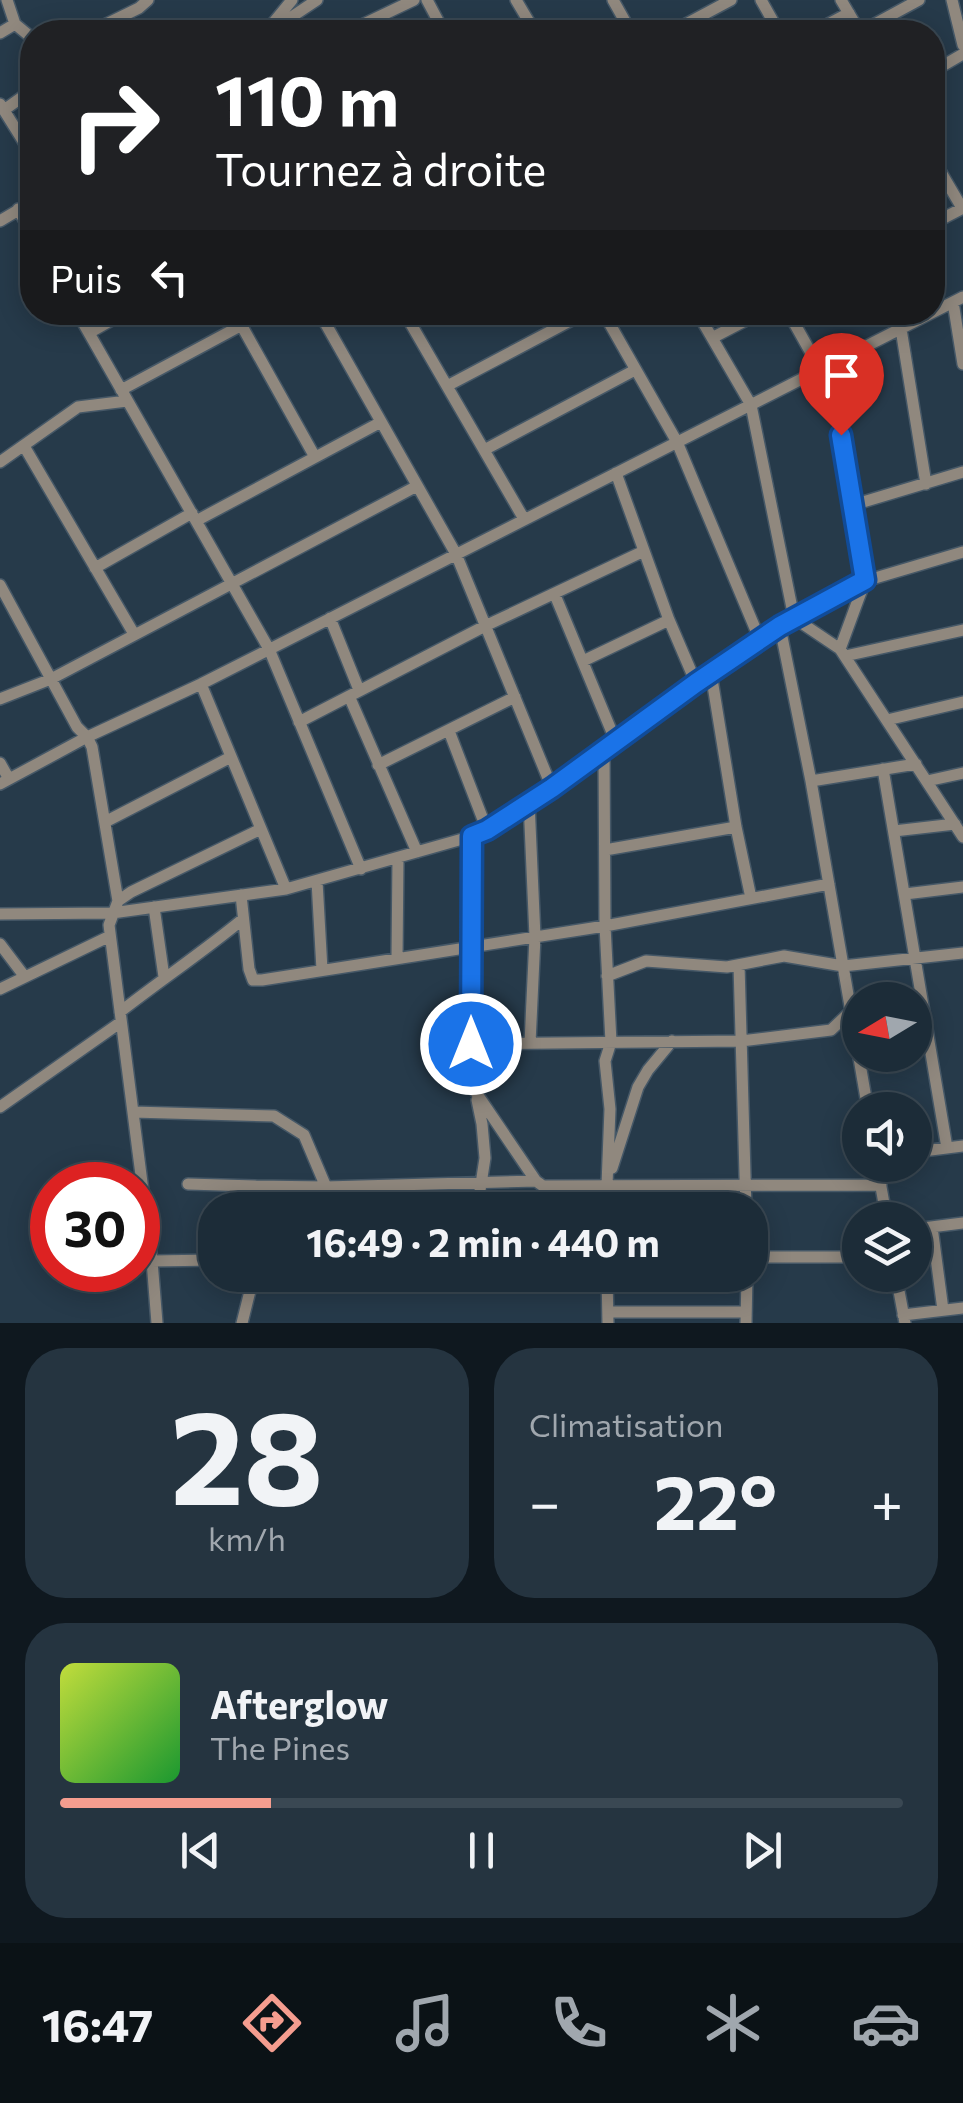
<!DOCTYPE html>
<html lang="fr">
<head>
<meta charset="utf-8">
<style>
	body { margin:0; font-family:Commissioner,sans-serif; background:#253440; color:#f1f3f6; height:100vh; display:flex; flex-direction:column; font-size:38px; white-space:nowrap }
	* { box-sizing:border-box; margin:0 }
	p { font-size:32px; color:#a0a7ae }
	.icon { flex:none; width:55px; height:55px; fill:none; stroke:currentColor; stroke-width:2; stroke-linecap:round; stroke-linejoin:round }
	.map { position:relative; height:1323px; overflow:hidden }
	.details { display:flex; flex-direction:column; gap:25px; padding:25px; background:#0f181f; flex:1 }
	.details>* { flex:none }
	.hud { position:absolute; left:20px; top:20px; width:925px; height:305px; border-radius:40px; box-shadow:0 5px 25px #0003,0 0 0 2px #3a4853; background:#202124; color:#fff; overflow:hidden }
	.needle { width:65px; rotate:260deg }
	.buttons { position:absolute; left:842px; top:982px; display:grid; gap:20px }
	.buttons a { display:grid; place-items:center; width:90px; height:90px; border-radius:50%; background:#1c2c38; box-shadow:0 5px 25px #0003,0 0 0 2px #3a4853; font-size:50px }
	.speed { position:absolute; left:30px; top:1162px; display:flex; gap:20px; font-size:50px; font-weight:700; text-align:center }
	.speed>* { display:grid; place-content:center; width:130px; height:130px; border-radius:50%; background:#1c2c38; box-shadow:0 5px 25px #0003,0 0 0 2px #3a4853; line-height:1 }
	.speed .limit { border:15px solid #d22; background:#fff; color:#111 }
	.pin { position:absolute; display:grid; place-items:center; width:85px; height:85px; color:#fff; margin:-102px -42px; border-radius:50% 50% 50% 0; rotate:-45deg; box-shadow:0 0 10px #0007 }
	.pin .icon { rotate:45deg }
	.me { position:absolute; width:110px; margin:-55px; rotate:0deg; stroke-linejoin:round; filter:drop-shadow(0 0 8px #0008) }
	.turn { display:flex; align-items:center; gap:35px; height:210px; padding:0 30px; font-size:45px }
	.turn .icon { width:130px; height:130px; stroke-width:2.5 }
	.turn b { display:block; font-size:70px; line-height:85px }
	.then { display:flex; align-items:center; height:95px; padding:0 30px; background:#0003; gap:20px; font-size:38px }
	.big { font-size:75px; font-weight:700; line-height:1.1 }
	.details .tile { flex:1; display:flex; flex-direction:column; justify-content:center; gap:15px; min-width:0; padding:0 35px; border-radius:40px; background:#253440 }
	.details .dial { align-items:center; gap:0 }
	.dial b { font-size:130px; line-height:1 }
	.song { display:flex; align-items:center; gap:30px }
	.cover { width:120px; height:120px; border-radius:15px; background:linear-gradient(135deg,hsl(70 70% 55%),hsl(130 70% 35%)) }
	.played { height:10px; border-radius:5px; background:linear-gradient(90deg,#f59d8f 25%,#3a4853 25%) }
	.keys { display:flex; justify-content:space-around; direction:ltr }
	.heat { display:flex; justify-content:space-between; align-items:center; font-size:55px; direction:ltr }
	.details .tiles { flex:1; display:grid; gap:25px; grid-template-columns:1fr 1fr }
	.tile:last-child { grid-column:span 2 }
	.trip { position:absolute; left:198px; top:1192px; width:570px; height:100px; border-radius:40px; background:#1c2c38; box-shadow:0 5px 25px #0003,0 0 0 2px #3a4853; font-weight:700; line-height:100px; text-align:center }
	.menu { display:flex; height:160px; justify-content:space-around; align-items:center; background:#0b1216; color:#a0a7ae }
	.menu .icon { width:70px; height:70px }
	.menu .selected { color:#f59d8f }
	.menu b { font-size:45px; color:#f1f3f6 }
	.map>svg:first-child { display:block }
</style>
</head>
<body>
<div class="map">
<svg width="963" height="1323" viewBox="0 0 963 1323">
	<rect width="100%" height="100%" fill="#263a4a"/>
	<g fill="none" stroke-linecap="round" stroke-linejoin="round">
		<defs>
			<path id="minor" d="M7 0 15 24 32 38
				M427 0 444 32
				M516 0 535 32
				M613 0 631 32
				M761 0 779 32
				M841 0 860 32
				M952 0 963 45
				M269 28 292 0
				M90 32 139 8 148 0
				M269 32 317 0
				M347 32 414 0
				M671 32 731 0
				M813 32 849 13
				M860 32 919 0
				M0 33 15 24
				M932 72 963 54
				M0 104 32 155
				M4 110 32 90
				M932 157 962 208
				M18 209 32 234
				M0 221 32 202
				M932 224 963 208
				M953 302 963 364
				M77 312 269 649 361 869
				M234 312 315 457
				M319 312 456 554 552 788
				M404 312 524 519
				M603 312 677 442 760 640
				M697 312 751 405 794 618 840 649 963 837
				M788 312 820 369
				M411 324 433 312
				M901 329 926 484
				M89 333 126 312
				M712 338 762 312
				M829 365 865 581 840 649
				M447 386 587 312
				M121 390 242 325
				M24 446 134 634
				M484 450 635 370
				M0 462 78 407 127 401
				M616 473 669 620 696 683
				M853 505 963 472
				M196 521 381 422
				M95 568 192 513
				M0 585 77 727 87 737 92 747 118 901
				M555 595 616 742
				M330 618 359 690
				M780 627 811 781 868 1110
				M845 656 963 630
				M583 661 669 620
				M711 673 736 827 751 898
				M201 684 286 889
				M349 696 417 852
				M0 699 51 679 417 486
				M887 720 963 702
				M299 722 485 626 644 551
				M449 731 487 830
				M604 750 605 926 611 1042 605 1061 610 1109 606 1210
				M0 763 9 779
				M378 765 515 697
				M883 769 947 1148
				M811 781 916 764
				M927 781 963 773
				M0 784 87 737 201 684 963 297
				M529 802 535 937 530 1043
				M105 822 231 757
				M894 831 955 824
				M473 836 471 1074 475 1091 536 1181 543 1186 881 1185
				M605 850 736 827
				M317 881 322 970
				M905 894 963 887
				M241 895 249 969 253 980H262L605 926 829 884
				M154 907 164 977
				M0 914 112 913 286 889 473 836 487 830 552 788 696 683 794 618 865 581 963 552
				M0 944 25 977
				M397 958 398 858
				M739 965 746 1210
				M607 976 646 961 727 967 784 956 843 966 963 953
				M0 989 110 936
				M120 1012C161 980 203 952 243 919
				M471 1044 741 1041 831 1030 851 1011
				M0 1107 121 1022
				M133 1112 274 1116 304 1135 326 1187 536 1181
				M915 1152 963 1146
				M877 1165 887 1220
				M612 1168 638 1087 648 1070 672 1041
				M188 1184 255 1186 263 1210
				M255 1186 326 1187 328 1210
				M477 1210 485 1158 482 1124 477 1100
				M932 1227 943 1310
				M915 1229 963 1223
				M750 1257H860
				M152 1261 215 1260
				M607 1275 608 1323
				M896 1275 905 1323
				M608 1312H746
				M903 1315 963 1308
				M157 1323 152 1261 109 925 118 901 131 892 261 829
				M242 1323 250 1291 260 1275
				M746 1323 747 1275"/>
		</defs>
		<use href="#minor" stroke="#465867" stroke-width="14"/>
		<use href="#minor" stroke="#90887e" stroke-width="11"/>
	</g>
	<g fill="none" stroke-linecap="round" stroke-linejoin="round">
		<defs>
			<path id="route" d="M471 1044 472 836 487 830 552 788 696 683 780 626 865 580 841 435"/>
		</defs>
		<use href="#route" stroke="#114b97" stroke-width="25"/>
		<use href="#route" stroke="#1a73e8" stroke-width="18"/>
	</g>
</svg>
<div class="buttons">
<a><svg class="needle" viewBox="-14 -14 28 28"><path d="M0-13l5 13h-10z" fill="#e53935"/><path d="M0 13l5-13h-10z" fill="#a0a7ae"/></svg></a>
<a><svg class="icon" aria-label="sound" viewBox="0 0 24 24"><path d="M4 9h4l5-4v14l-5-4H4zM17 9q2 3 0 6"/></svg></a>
<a><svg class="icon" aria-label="layers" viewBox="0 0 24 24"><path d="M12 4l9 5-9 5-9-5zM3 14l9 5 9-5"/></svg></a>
</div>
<div class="speed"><div class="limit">30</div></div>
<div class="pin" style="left:841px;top:435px;background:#d93025"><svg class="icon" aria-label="arrive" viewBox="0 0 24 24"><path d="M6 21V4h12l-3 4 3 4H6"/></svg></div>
<svg class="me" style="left:471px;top:1044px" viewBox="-20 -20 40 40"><circle r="17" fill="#1a73e8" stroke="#fff" stroke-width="3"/><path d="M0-11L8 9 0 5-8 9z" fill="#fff"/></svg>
<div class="trip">16:49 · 2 min · 440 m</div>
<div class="hud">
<div class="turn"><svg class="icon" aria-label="right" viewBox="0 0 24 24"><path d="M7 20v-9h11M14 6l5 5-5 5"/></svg><div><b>110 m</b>Tournez à droite</div></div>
<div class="then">Puis<svg class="icon" aria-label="left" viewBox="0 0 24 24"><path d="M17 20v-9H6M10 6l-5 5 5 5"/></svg></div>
</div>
</div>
<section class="details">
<div class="tiles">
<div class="tile dial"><b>28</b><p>km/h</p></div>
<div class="tile"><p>Climatisation</p>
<div class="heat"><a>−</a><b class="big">22°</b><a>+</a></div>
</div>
<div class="tile">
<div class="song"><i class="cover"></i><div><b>Afterglow</b><p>The Pines</p></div></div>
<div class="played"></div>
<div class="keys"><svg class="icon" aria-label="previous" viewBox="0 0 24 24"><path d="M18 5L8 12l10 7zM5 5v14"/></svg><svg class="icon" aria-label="pause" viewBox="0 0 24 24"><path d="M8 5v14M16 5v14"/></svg><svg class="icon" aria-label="next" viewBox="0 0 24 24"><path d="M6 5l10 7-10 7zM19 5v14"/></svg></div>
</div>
</div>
</section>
<nav class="menu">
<b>16:47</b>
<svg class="icon selected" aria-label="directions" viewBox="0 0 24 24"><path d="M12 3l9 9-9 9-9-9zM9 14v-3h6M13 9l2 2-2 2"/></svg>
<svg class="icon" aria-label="music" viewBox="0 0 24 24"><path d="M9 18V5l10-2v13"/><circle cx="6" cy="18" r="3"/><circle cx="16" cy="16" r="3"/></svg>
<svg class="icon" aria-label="phone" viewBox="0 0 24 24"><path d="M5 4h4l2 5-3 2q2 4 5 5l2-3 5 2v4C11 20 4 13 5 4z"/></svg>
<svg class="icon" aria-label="climate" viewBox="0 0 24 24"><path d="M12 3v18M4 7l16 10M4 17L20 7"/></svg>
<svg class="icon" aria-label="car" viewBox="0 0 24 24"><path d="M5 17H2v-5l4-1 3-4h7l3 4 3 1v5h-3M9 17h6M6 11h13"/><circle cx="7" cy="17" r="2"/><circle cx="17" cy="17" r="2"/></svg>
</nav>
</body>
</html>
